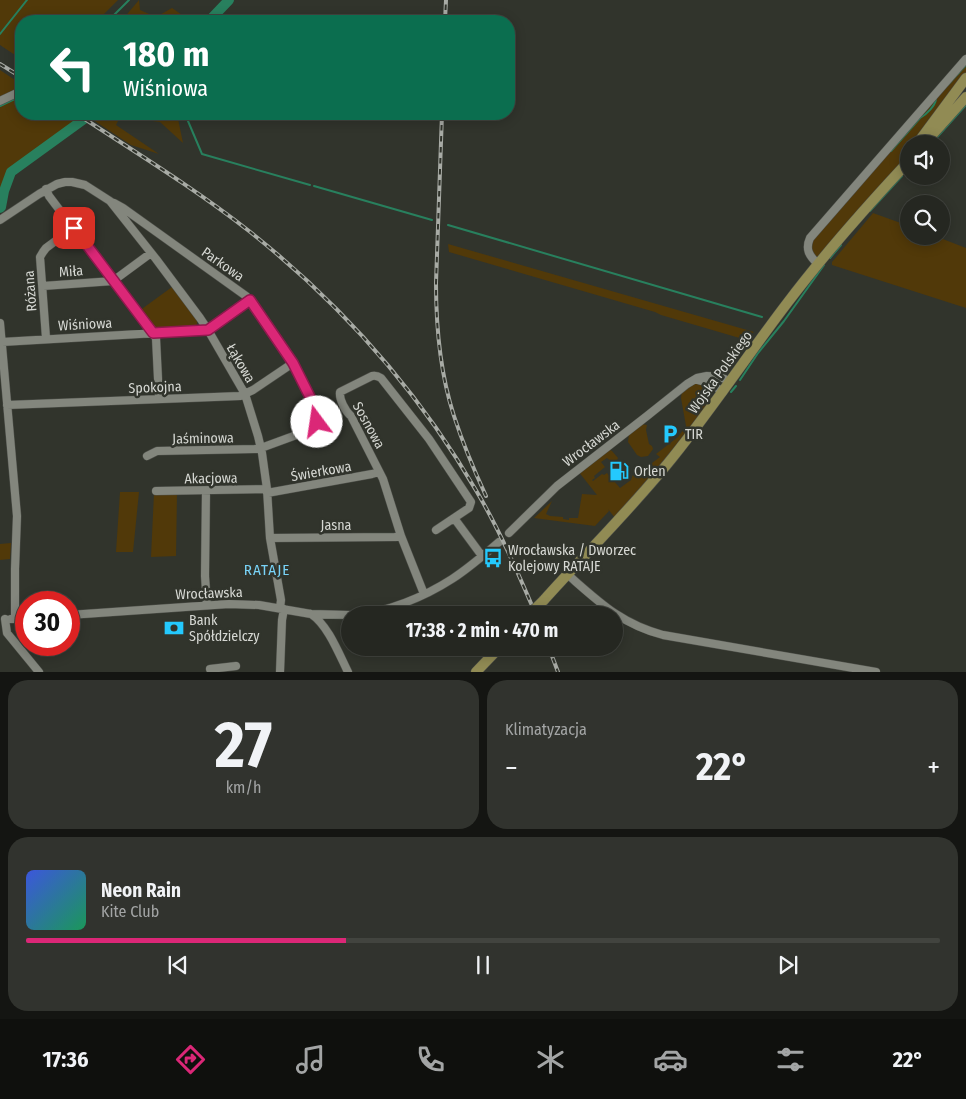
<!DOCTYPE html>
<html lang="pl">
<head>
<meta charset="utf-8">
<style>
	body { margin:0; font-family:"Fira Sans Condensed",sans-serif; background:#31332e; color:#f1f3f6; height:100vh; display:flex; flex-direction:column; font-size:19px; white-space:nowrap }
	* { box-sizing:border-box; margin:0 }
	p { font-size:16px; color:#a3a5a5 }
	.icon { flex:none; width:28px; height:28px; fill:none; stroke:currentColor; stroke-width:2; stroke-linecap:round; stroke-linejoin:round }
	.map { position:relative; height:672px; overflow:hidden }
	.details { display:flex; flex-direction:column; gap:8px; padding:8px; background:#141512; flex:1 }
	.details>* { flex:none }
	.hud { position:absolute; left:15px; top:15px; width:500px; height:105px; border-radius:20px; box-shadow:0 2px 12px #0003,0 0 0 1px #42443f; background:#0b6e4f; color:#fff; overflow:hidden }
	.controls { position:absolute; left:900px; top:135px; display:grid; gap:10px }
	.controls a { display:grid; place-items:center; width:50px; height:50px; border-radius:50%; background:#252721; box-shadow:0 2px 12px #0003,0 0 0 1px #42443f; font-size:25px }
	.speed { position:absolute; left:15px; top:591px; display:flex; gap:10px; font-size:25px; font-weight:700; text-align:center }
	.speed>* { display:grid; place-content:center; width:65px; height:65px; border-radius:50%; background:#252721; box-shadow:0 2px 12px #0003,0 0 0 1px #42443f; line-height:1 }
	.speed .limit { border:8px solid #d22; background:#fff; color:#111 }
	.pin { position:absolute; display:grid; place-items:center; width:42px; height:42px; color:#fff; margin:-21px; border-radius:10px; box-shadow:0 2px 8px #0006 }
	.me { position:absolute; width:55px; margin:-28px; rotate:346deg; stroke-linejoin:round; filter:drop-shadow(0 0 4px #0008) }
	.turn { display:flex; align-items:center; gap:18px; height:105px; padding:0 25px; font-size:22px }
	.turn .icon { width:65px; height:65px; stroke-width:2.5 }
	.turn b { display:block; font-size:35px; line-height:42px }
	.big { font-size:38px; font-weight:700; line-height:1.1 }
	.details .widget { flex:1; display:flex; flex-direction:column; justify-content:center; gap:8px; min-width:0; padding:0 18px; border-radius:20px; background:#31332e }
	.details .dial { align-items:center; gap:0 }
	.dial b { font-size:65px; line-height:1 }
	.song { display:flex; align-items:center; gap:15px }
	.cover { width:60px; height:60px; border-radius:8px; background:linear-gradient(135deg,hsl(230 70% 55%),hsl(150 70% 35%)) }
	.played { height:5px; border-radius:2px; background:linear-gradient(90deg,#db2777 35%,#42443f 35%) }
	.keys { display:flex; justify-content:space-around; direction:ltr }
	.heat { display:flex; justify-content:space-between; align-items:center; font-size:28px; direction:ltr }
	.details .tiles { flex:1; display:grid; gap:8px; grid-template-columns:1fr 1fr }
	.widget:last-child { grid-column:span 2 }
	.trip { position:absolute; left:341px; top:606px; width:282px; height:50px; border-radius:25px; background:#252721; box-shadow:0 2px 12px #0003,0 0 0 1px #42443f; font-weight:700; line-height:50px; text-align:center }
	.tab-bar { display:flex; height:80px; justify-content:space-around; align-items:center; background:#0f100d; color:#a3a5a5 }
	.tab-bar .icon { width:35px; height:35px }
	.tab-bar .on { color:#db2777 }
	.tab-bar b { font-size:22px; color:#f1f3f6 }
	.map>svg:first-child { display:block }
</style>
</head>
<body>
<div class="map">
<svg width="966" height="672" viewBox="0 0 966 672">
	<rect width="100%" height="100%" fill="#31342c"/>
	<path fill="#513909" d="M0 0H118L97 21H21V59L0 45Z
		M139 0 140 10 156 17 172 8 188 19V21H123V19Z
		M966 62V73L914 144H909V151L887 180 820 255 816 257 813 256 810 244 812 240Z
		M0 70 21 84V114H68L77 120 8 172 0 199Z
		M84 114H177L183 143 160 122 145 120 135 114 119 119 116 125 159 154 131 145Z
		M873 213 909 226V236H935L966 248V308L832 265V262Z
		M448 244 754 332 743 339 661 315 655 312 449 252Z
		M172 287 197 320V324L193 328 156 330 153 329 139 311Z
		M696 382 709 386 712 393 710 400 651 478 615 518 608 509 609 511 595 526 534 518 552 501 546 514 550 516 563 517V519L569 520V518H578L582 494 597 495 578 471 608 449 612 451 618 458 617 460 613 463 607 458 601 462 605 467 594 476 595 478 592 480 593 481 602 474 604 475 607 473 620 488 631 480 634 472 636 475 660 457 656 454 678 437 686 426 681 398 682 391Z
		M641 424 647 425 646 430 649 444 652 446 653 449 648 456 641 457 637 455 628 442 629 434Z
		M120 492H139L133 552H116Z
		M154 493H177L176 556 151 557Z
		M11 543 10 559 0 560V544Z"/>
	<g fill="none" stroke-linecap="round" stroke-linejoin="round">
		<path stroke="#28805e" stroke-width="2" d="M108 21 129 0
			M0 34 27 0
			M944 89 966 65
			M0 106 21 96
			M185 114 202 154 310 185
			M931 144 966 105
			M891 151 920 118C927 114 935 106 936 99
			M314 186 432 220
			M870 211 902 176
			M448 225 762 317
			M830 258 841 245
			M740 380 758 353 784 321 824 265
			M731 392 736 386"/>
		<path stroke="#28805e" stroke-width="10" d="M209 21 229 0
			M0 208 1 207 4 191 11 172 91 114"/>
		<defs>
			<path id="minor" d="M0 101 21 91
				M46 189 49 196 156 338 159 399
				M114 203 123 208 246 296 254 305 293 363 317 411C319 420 317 425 310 430L261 448 255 449 157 451 147 456
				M0 220 39 194 57 184 65 182H72L85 185 110 201 156 259 200 318 208 330 245 394 258 436 262 453 267 489 270 538 281 600 280 608
				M818 264C809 256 805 249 810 238L966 59
				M43 286 113 281 151 253
				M0 323 17 516 15 569V619
				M46 338 40 257 43 252 46 248 73 228
				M2 342 208 330 250 301
				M698 380 710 383 723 392
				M7 405 240 396 253 390 293 363
				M156 491 267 489
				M206 491 205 576 207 605
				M267 493 372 474 379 472
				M454 518 482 556
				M509 533 557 486 647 416 687 384 697 378 707 376 721 377 730 382
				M270 538 395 537 401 536
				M567 574C599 602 621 624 663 635L876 672
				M424 594 401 536 383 479 351 416C345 411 339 399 340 392L372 376C376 375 378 376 381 378L429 439 471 502 469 508 436 530
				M311 614C328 625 339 654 348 672
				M69 615 229 604 259 605 311 614 350 615
				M354 615C388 612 424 597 452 579 469 568 484 555 499 542
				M5 619 7 633 39 672
				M11 619 26 618
				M210 669 236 666
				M280 672 282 620 284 609"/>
			<path id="major" d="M917 144 966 78
				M924 144 966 97
				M544 600C587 552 633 507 673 457 714 406 749 353 788 302 826 252 867 206 909 161
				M476 672 499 648"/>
		</defs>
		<use href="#minor" stroke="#4e504a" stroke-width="9"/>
		<use href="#major" stroke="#4e504a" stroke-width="11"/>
		<use href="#minor" stroke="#83867d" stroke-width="8"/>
		<use href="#major" stroke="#918b54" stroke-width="10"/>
		<defs>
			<path id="rail" d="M445 21 446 0
				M0 64 21 77
				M77 114C135 152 194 188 249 231 340 303 419 392 477 492 500 531 518 573 536 615
				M442 114 436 283C436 328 440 373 454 416 463 444 474 470 486 496
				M549 648 558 672"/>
		</defs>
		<use href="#rail" stroke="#a8aba5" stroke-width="4"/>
		<use href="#rail" stroke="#31342c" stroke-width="2" stroke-dasharray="5.5" stroke-linecap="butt"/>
		<defs>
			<path id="major-bridge" d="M529 615 544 600"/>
		</defs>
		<use href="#major-bridge" stroke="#4e504a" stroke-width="11" stroke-linecap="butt"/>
		<use href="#major-bridge" stroke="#918b54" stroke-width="10"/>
	</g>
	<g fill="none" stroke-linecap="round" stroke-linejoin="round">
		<defs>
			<path id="route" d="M74 228 153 333 208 330 250 300 293 363 317 411 318 418 317 422"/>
		</defs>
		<use href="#route" stroke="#8e194d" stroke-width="12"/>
		<use href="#route" stroke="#db2777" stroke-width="9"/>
	</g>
	<defs>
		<symbol id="parking-bare" viewBox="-9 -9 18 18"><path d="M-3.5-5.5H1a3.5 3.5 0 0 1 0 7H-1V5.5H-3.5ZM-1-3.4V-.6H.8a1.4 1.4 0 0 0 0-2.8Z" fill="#24c9fe" stroke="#31342c" stroke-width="2.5" paint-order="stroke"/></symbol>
		<symbol id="fuel-bare" viewBox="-9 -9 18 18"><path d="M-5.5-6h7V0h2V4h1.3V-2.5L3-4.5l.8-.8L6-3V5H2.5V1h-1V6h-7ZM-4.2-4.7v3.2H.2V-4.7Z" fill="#24c9fe" stroke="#31342c" stroke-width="2.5" paint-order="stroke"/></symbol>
		<symbol id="bus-bare" viewBox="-9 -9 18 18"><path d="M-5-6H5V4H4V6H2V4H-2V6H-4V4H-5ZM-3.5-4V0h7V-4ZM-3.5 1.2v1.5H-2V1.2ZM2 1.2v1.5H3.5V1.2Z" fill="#24c9fe" stroke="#31342c" stroke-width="2.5" paint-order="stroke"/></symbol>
		<symbol id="bank-bare" viewBox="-9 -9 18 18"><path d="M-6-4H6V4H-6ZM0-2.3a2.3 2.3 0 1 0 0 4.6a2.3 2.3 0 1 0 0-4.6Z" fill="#24c9fe" stroke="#31342c" stroke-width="2.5" paint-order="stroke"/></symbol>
	</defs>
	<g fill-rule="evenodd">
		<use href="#parking-bare" x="656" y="420" width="28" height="28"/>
		<use href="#fuel-bare" x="605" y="457" width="28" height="28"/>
		<use href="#bus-bare" x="479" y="544" width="28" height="28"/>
		<use href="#bank-bare" x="160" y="614" width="28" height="28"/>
	</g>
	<g text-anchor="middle" stroke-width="5" stroke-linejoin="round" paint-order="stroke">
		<g font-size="14" fill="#d6d8d3" stroke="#31342c">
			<text transform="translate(223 264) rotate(35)" y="5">Parkowa</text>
			<text transform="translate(71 271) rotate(-4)" y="5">Miła</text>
			<text transform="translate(30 291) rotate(-94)" y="5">Różana</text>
			<text transform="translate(85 324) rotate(-3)" y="5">Wiśniowa</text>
			<text transform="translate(241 363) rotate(60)" y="5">Łąkowa</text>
			<text transform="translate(720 372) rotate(-54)" y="5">Wojska Polskiego</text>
			<text transform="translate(155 387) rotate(-2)" y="5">Spokojna</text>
			<text transform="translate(369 425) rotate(61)" y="5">Sosnowa</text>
			<text transform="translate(203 438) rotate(-1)" y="5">Jaśminowa</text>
			<text transform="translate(591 443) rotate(-37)" y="5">Wrocławska</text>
			<text transform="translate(321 471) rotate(-10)" y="5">Świerkowa</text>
			<text transform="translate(211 478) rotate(-1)" y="5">Akacjowa</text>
			<text x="336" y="530">Jasna</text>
			<text transform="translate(209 593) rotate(-2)" y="5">Wrocławska</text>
		</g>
		<g font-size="14" fill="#d6d8d3" stroke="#31342c" text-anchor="start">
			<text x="685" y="439">TIR</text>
			<text x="634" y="476">Orlen</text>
			<text x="508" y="555">Wrocławska / Dworzec<tspan x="508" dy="16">Kolejowy RATAJE</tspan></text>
			<text x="189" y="625">Bank<tspan x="189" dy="16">Spółdzielczy</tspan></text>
		</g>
		<g font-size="15" letter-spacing="1" fill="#79d3f7" stroke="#31342c">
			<text x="267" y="575">RATAJE</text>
		</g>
	</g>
</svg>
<div class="controls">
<a><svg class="icon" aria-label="sound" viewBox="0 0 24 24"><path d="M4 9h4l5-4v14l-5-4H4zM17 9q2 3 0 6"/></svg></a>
<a><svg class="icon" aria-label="search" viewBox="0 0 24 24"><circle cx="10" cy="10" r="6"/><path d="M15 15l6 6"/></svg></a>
</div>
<div class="speed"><div class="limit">30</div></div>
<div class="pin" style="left:74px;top:228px;background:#d93025"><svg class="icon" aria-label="arrive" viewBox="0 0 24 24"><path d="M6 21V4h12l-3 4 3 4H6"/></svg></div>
<svg class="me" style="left:317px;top:422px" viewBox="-20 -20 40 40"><circle r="19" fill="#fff"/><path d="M0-13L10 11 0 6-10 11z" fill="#db2777"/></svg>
<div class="trip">17:38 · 2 min · 470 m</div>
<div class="hud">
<div class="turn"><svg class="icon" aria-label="left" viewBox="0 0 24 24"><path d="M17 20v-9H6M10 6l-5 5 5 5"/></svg><div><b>180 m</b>Wiśniowa</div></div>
</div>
</div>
<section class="details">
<div class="tiles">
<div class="widget dial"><b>27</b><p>km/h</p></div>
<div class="widget"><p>Klimatyzacja</p>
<div class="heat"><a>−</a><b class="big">22°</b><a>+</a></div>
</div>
<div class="widget">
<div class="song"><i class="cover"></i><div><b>Neon Rain</b><p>Kite Club</p></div></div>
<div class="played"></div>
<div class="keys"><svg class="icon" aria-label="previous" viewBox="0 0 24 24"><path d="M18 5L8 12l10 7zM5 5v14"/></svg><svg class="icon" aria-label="pause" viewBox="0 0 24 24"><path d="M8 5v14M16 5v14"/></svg><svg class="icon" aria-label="next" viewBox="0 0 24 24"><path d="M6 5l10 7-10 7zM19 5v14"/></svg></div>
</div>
</div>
</section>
<nav class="tab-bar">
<b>17:36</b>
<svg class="icon on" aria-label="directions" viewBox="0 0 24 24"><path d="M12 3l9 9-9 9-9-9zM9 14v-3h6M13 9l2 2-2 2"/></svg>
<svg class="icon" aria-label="music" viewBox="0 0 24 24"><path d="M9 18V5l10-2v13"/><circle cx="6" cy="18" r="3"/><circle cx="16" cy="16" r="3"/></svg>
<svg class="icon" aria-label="phone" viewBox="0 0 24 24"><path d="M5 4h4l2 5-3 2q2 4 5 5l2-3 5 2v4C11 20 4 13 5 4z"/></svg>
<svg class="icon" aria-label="climate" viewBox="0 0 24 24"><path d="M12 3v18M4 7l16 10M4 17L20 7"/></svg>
<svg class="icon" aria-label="car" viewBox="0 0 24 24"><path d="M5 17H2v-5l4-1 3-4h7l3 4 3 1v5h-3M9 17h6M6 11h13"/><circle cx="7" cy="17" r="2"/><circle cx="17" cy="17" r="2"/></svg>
<svg class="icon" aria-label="filters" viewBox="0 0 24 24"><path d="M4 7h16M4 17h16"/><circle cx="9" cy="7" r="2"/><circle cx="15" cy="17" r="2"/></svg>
<b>22°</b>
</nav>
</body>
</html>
